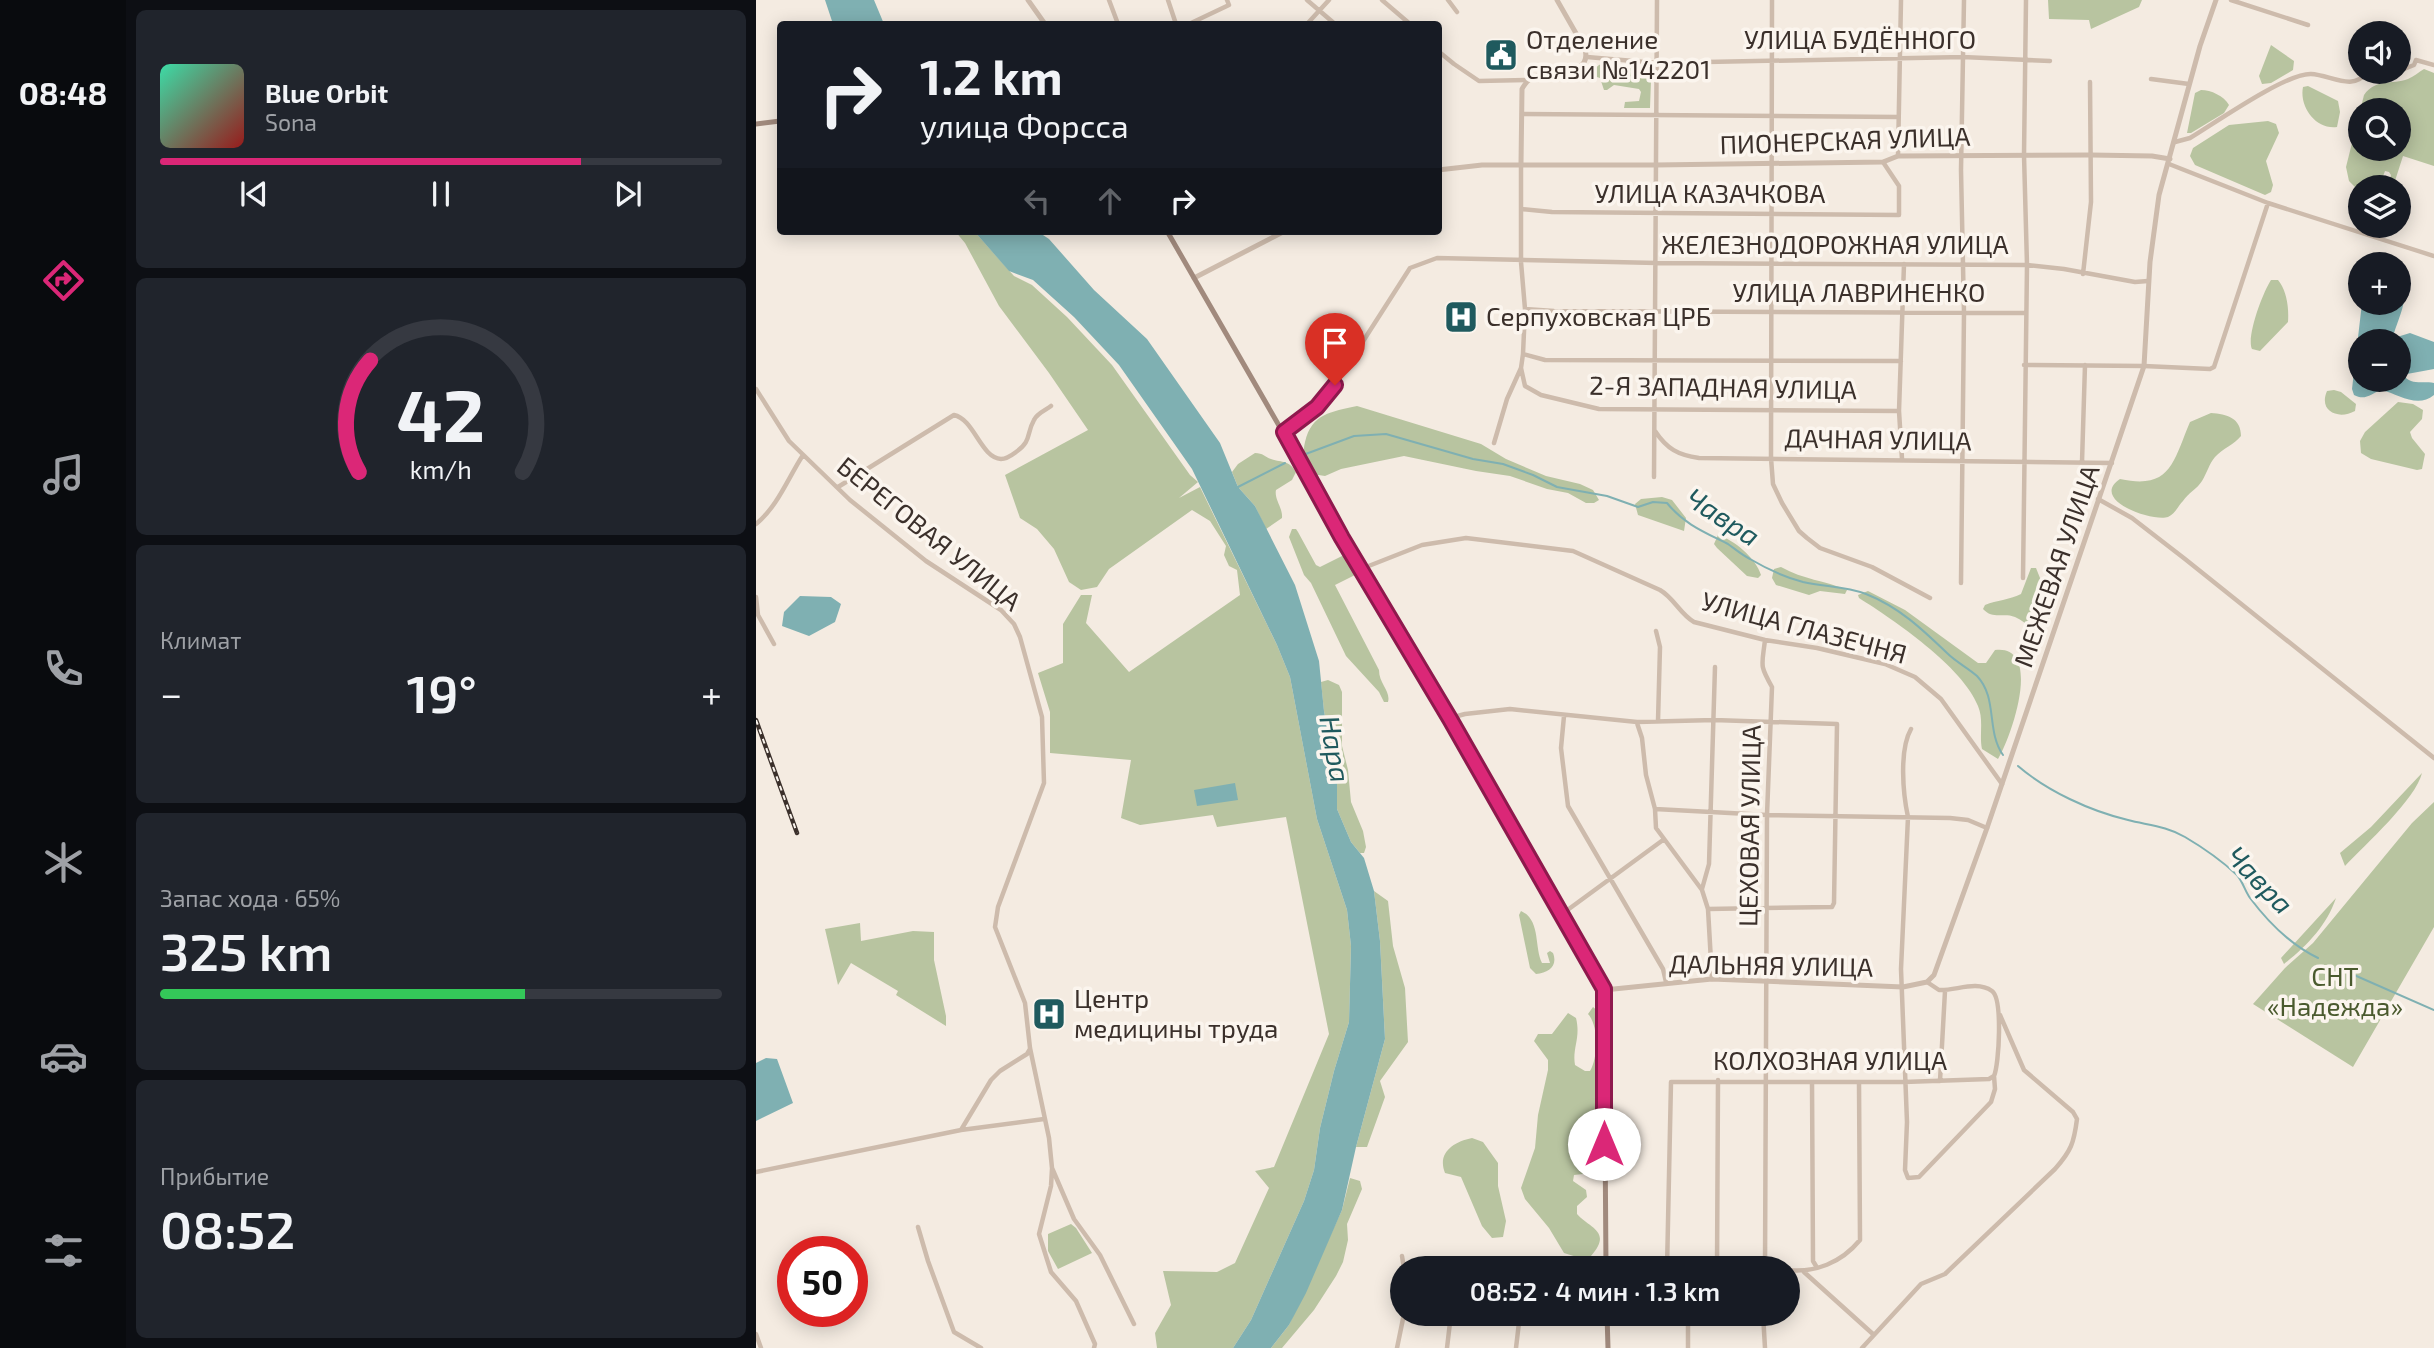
<!DOCTYPE html>
<html lang="ru">
<head>
<meta charset="utf-8">
<style>
	body { margin:0; font-family:"Exo 2",sans-serif; background:#20242c; color:#f1f3f6; height:100vh; display:flex; flex-direction:column; font-size:26px; white-space:nowrap }
	* { box-sizing:border-box; margin:0 }
	p { font-size:23px; color:#9ea1a6 }
	.icon { flex:none; width:38px; height:38px; fill:none; stroke:currentColor; stroke-width:2; stroke-linecap:round; stroke-linejoin:round }
	.map { position:relative; flex:1; overflow:hidden }
	.sheet { display:flex; flex-direction:column; gap:10px; padding:10px; background:#0d0f14; width:630px }
	.sheet>* { flex:none }
	.guide { position:absolute; left:21px; top:21px; width:665px; height:214px; border-radius:7px; box-shadow:0 4px 18px #0003; background:#171b24; color:#f1f3f6; overflow:hidden }
	.controls { position:absolute; left:1592px; top:21px; display:grid; gap:14px }
	.controls a { display:grid; place-items:center; width:63px; height:63px; border-radius:50%; background:#171b24; box-shadow:0 4px 18px #0003; font-size:35px }
	.speed { position:absolute; left:21px; top:1236px; display:flex; gap:14px; font-size:35px; font-weight:700; text-align:center }
	.speed>* { display:grid; place-content:center; width:91px; height:91px; border-radius:50%; background:#171b24; box-shadow:0 4px 18px #0003; line-height:1 }
	.speed .limit { border:10px solid #d22; background:#fff; color:#111 }
	.pin { position:absolute; display:grid; place-items:center; width:60px; height:60px; color:#fff; margin:-72px -30px; border-radius:50% 50% 50% 0; rotate:-45deg; box-shadow:0 0 7px #0007 }
	.pin .icon { rotate:45deg }
	.me { position:absolute; width:77px; margin:-38px; rotate:0deg; stroke-linejoin:round; filter:drop-shadow(0 0 5px #0008) }
	.turn { display:flex; align-items:center; gap:24px; height:147px; padding:0 28px; font-size:32px }
	.turn .icon { width:91px; height:91px; stroke-width:2.5 }
	.turn b { display:block; font-size:49px; line-height:60px }
	.lanes { display:flex; align-items:center; height:66px; padding:0 28px; background:#0003; justify-content:center; gap:35px; direction:ltr }
	.lanes .off { opacity:.35 }
	.big { font-size:52px; font-weight:600; line-height:1.1 }
	.sheet .card { flex:1; display:flex; flex-direction:column; justify-content:center; gap:10px; min-width:0; padding:0 24px; border-radius:10px; background:#20242c }
	.sheet .dial { align-items:center; gap:0 }
	.dial svg { height:182px; overflow:visible; fill:none; stroke:#363941; stroke-width:7; stroke-linecap:round; text-anchor:middle }
	.dial text { fill:#f1f3f6; stroke:none }
	.song { display:flex; align-items:center; gap:21px }
	.cover { width:84px; height:84px; border-radius:10px; background:linear-gradient(135deg,hsl(160 70% 55%),hsl(0 70% 35%)) }
	.played { height:7px; border-radius:4px; background:linear-gradient(90deg,#db2777 75%,#363941 75%) }
	.keys { display:flex; justify-content:space-around; direction:ltr }
	.heat { display:flex; justify-content:space-between; align-items:center; font-size:38px; direction:ltr }
	.charge { height:10px; border-radius:5px; background:linear-gradient(90deg,#34c759 65%,#363941 0) }
	.trip { position:absolute; left:634px; top:1256px; width:410px; height:70px; border-radius:35px; background:#171b24; box-shadow:0 4px 18px #0003; font-weight:600; line-height:70px; text-align:center }
	main { display:flex; flex:1; min-height:0 }
	.menu { display:flex; flex-direction:column; width:126px; justify-content:space-around; align-items:center; background:#090b0e; color:#9ea1a6 }
	.menu .icon { width:49px; height:49px }
	.menu .current { color:#db2777 }
	.menu b { font-size:32px; color:#f1f3f6 }
	.map>svg:first-child { display:block }
</style>
</head>
<body>
<main>
<nav class="menu">
<b>08:48</b>
<svg class="icon current" aria-label="directions" viewBox="0 0 24 24"><path d="M12 3l9 9-9 9-9-9zM9 14v-3h6M13 9l2 2-2 2"/></svg>
<svg class="icon" aria-label="music" viewBox="0 0 24 24"><path d="M9 18V5l10-2v13"/><circle cx="6" cy="18" r="3"/><circle cx="16" cy="16" r="3"/></svg>
<svg class="icon" aria-label="phone" viewBox="0 0 24 24"><path d="M5 4h4l2 5-3 2q2 4 5 5l2-3 5 2v4C11 20 4 13 5 4z"/></svg>
<svg class="icon" aria-label="climate" viewBox="0 0 24 24"><path d="M12 3v18M4 7l16 10M4 17L20 7"/></svg>
<svg class="icon" aria-label="car" viewBox="0 0 24 24"><path d="M5 17H2v-5l4-1 3-4h7l3 4 3 1v5h-3M9 17h6M6 11h13"/><circle cx="7" cy="17" r="2"/><circle cx="17" cy="17" r="2"/></svg>
<svg class="icon" aria-label="filters" viewBox="0 0 24 24"><path d="M4 7h16M4 17h16"/><circle cx="9" cy="7" r="2"/><circle cx="15" cy="17" r="2"/></svg>
</nav>
<section class="sheet">
<div class="card">
<div class="song"><i class="cover"></i><div><b>Blue Orbit</b><p>Sona</p></div></div>
<div class="played"></div>
<div class="keys"><svg class="icon" aria-label="previous" viewBox="0 0 24 24"><path d="M18 5L8 12l10 7zM5 5v14"/></svg><svg class="icon" aria-label="pause" viewBox="0 0 24 24"><path d="M8 5v14M16 5v14"/></svg><svg class="icon" aria-label="next" viewBox="0 0 24 24"><path d="M6 5l10 7-10 7zM19 5v14"/></svg></div>
</div>
<div class="card dial"><svg viewBox="0 0 100 80">
<path d="M14 69A42 42 0 1 1 86 69"/>
<path d="M14 69A42 42 0 0 1 19 20" stroke="#db2777"/>
<text x="50" y="56" font-size="32" font-weight="700">42</text>
<text x="50" y="72" font-size="11">km/h</text>
</svg></div>
<div class="card"><p>Климат</p>
<div class="heat"><a>−</a><b class="big">19°</b><a>+</a></div>
</div>
<div class="card"><p>Запас хода · 65%</p><b class="big">325 km</b><div class="charge"></div></div>
<div class="card"><p>Прибытие</p><b class="big">08:52</b></div>
</section>
<div class="map">
<svg width="1678" height="1348" viewBox="0 0 1678 1348">
	<rect width="100%" height="100%" fill="#f4ebe1"/>
	<path fill="#b8c4a0" fill-rule="evenodd" d="M1292 0H1386L1383 7 1335 29 1333 20 1293 19Z
		M1515 45 1538 61 1537 70 1515 83 1506 84 1503 76Z
		M849 63C868 65 882 65 895 80L894 108H868L869 102 883 101 885 92 883 89 858 85 851 90H848L844 78 835 75V72L843 65Z
		M1668 69 1678 73V166L1647 156 1637 187H1632L1635 175 1633 172 1629 171 1623 187H1605V193L1593 181 1590 167 1608 95C1620 78 1636 85 1652 79 1657 77 1663 72 1668 69ZM1605 110H1643V149H1605Z
		M1552 86 1582 101 1584 112 1581 127C1560 130 1543 107 1547 87Z
		M1445 90C1455 90 1468 96 1473 105L1468 113 1435 133H1431L1439 93Z
		M1512 121 1520 124 1523 133 1510 161 1517 185 1515 192 1509 195 1439 165 1434 156 1437 148 1473 125Z
		M199 231H218L258 276 276 285 311 317 356 365 434 475 442 482 423 498 444 487 521 645 534 677 561 819 591 910 595 946 593 1022 578 1071 564 1128 558 1170 548 1201 495 1320 477 1348H401L399 1333 415 1305 407 1271 461 1272 479 1263 513 1188 499 1171 518 1167 573 1034 530 817 461 827 457 815 384 825 365 818 375 760 294 753V712L282 673 307 663V624L325 595H336L330 623 373 672 484 595 481 570 473 566 468 555 470 546 454 521 436 510 353 569 341 587 325 590 313 582 298 549 281 529 264 518 249 475 332 430 293 373 243 306 209 243Z
		M1515 280H1522C1531 291 1533 308 1532 322L1504 351 1496 349C1490 337 1507 292 1515 280Z
		M1578 390 1585 392 1600 404 1599 411C1583 420 1562 412 1571 391Z
		M1642 402 1657 404 1667 410 1666 419 1654 432 1656 438 1669 454 1666 469 1661 470 1615 459 1605 453 1604 441 1609 432Z
		M601 406 725 444 750 459 790 476 824 484 837 490 843 500 838 503H830L812 493 791 489 754 476 720 471 648 456 585 469 569 476 556 474C549 464 546 453 549 442 556 413 575 412 601 406Z
		M1455 413C1471 414 1485 418 1485 436 1478 445 1467 448 1459 457 1453 464 1451 473 1446 481 1441 489 1432 493 1427 501 1422 506 1419 514 1412 517 1396 522 1333 500 1364 479 1415 490 1417 462 1434 422Z
		M499 453C507 453 509 457 515 459 527 463 533 460 540 472L536 480 520 490C518 499 527 508 526 518L510 529 499 506 482 487 476 472 482 464Z
		M906 497 916 500 930 518 928 531 882 515 879 504 885 499Z
		M536 529H540L542 532 560 565 564 567 586 556 592 557 601 570 599 575 579 585 623 670C623 684 635 691 632 702H628L623 692 590 656 555 583 548 575 533 537Z
		M962 535C978 540 1000 558 1005 575L1002 578 991 576 961 548 958 544Z
		M1025 567C1048 580 1068 580 1091 590L1089 594 1064 591 1053 595 1020 585 1016 578 1018 569Z
		M1275 568H1280L1286 583 1302 587C1300 603 1295 625 1279 630 1272 626 1266 620 1259 617 1248 612 1237 620 1227 609L1229 605C1241 600 1253 600 1265 594Z
		M1112 591 1149 610 1222 663H1230L1239 650C1288 644 1255 738 1242 759L1226 749C1223 735 1228 720 1222 706 1207 667 1138 620 1103 598L1102 595Z
		M572 680 583 685 586 692V746L592 770 595 802 607 831 610 847 608 853H604L595 842 581 809V782L568 711 565 682Z
		M1666 773C1660 799 1609 845 1589 866L1584 853 1615 827Z
		M1678 802V927L1597 1067 1497 1004 1529 968 1557 943 1656 823Z
		M618 891 632 901 637 946 649 988 652 1042 624 1081 629 1097 611 1147H600L629 1039 624 941Z
		M1580 898C1571 925 1551 946 1528 964L1525 958Z
		M765 911C785 920 778 947 786 963H794L791 953 794 951 797 953C802 966 793 973 780 974L774 968 763 915Z
		M104 923 105 941 157 931 178 932V960L190 1016V1026L140 995 142 991 95 963 82 985 69 929Z
		M837 1007 844 1013 842 1161 841 1170 836 1173 818 1175 817 1181 830 1190 831 1197 821 1206V1214C833 1228 857 1231 835 1256L824 1258 808 1253 793 1228 769 1199 765 1188 779 1148 782 1115 792 1070V1060L778 1041 782 1034H796L812 1013 820 1018C825 1038 816 1048 819 1065L829 1071H834C842 1058 843 1026 832 1014Z
		M716 1138 727 1142 742 1163V1186L750 1221 747 1237 736 1238 726 1226 705 1177 689 1173C681 1153 697 1142 716 1138Z
		M594 1178 604 1181 606 1189 591 1224 592 1240 587 1262 580 1276 558 1310 526 1348H515L533 1325 586 1210Z
		M315 1224 320 1228 336 1253 302 1269 292 1251V1234Z"/>
	<path fill="#7fb0b2" fill-rule="evenodd" d="M69 0H118L128 24H77Z
		M218 231H281L293 239 338 290 391 339 464 443 482 487 499 506 539 585 563 661 568 711 581 782V809L595 842 608 858 618 891 624 941 629 1039 600 1147 586 1210 550 1293 533 1325 515 1348H477L495 1320 548 1201 558 1170 564 1128 578 1071 593 1022 595 946 591 910 561 819 534 677 521 645 436 469 363 365 318 317 277 280 253 271Z
		M1643 275C1655 295 1644 314 1638 333L1641 337 1654 333 1678 342V369L1651 374 1649 377C1656 385 1668 381 1678 383V395C1661 409 1643 394 1625 390 1615 394 1609 401 1598 395L1596 389 1606 303H1643ZM1643 341V380H1605V341Z
		M44 596 75 597 85 604 79 622 53 636 26 626 28 612Z
		M479 783 482 800 441 806 438 790Z
		M10 1058 21 1059 37 1103 0 1121V1063Z"/>
	<g fill="none" stroke-linecap="round" stroke-linejoin="round">
		<path stroke="#7fb0b2" stroke-width="2" d="M547 455 598 436 630 434 717 459 747 464 777 475 801 487 851 496 882 507 897 502 911 503C928 524 948 532 972 544 979 549 986 555 994 559 1011 569 1028 577 1047 582 1069 587 1089 586 1110 594 1143 607 1166 629 1191 653 1200 662 1212 668 1221 676 1242 698 1230 731 1247 755
			M480 488 529 463
			M1262 766C1291 791 1334 811 1372 820 1391 825 1411 826 1429 837 1446 847 1466 861 1481 875 1487 882 1489 891 1494 898 1512 922 1535 945 1562 958
			M1589 971 1678 1010"/>
		<path stroke="#cdbbac" stroke-width="4.5" d="M353 0 362 24
			M412 0 420 24
			M551 0 579 24
			M626 0 654 24
			M692 0 701 12
			M1016 0 1015 458 1017 484 1026 503 1043 531 1051 538 1064 548 1116 567 1174 598
			M1475 0 1552 25
			M433 24 473 5 471 0
			M551 24 573 0
			M682 51 698 64 723 81 772 80
			M831 57 901 63 1207 57 1294 61
			M1643 71 1658 65 1660 60 1678 65
			M1395 79 1433 84
			M766 114 1142 117
			M1419 142 1434 138C1459 123 1530 73 1555 74 1575 75 1597 92 1611 72
			M1142 156 1145 0
			M1413 164 1512 203 1678 256
			M765 209 796 212 1143 215V186L1127 162
			M1327 274 1335 202 1334 82
			M769 309 798 311 1268 313
			M767 354 789 360 1145 361
			M1268 365 1388 366 1454 369 1458 367 1512 203
			M765 368 769 386 785 395 843 409 1143 411
			M0 389 33 441 94 500 170 561 245 610 258 624 264 637 286 717 288 783 242 907 239 927 269 1003 274 1048 293 1138 296 1168 318 1219 344 1255 378 1324
			M899 431C911 449 922 455 943 458L1356 463
			M528 432 561 407 579 385 654 268 681 258 901 263 1271 265 1308 269 1379 282 1392 281
			M738 443 751 399 765 368 767 354 769 309 765 262V165
			M1146 459 1143 411 1148 264
			M1326 462 1329 365
			M898 477 901 0
			M82 487 198 415C218 419 225 458 245 459 251 459 256 455 260 452 276 441 270 434 278 420 281 413 290 410 295 406
			M1342 499 1376 518 1429 559 1678 758
			M0 524C22 506 32 478 47 455
			M605 569 666 545 710 538 817 551 904 590C918 598 924 614 938 622L1009 640 1061 648 1129 664 1159 677 1185 699 1246 784
			M1267 578 1271 265 1268 155 1270 0
			M1205 583 1208 313 1205 170 1208 0
			M0 597 2 615 18 644
			M900 631 904 647 902 721
			M808 716 805 748 812 806 907 969 910 982
			M694 718 709 714 754 709 881 722 958 720 1081 724 1078 903 1076 907 952 909
			M881 723 886 738 890 775 899 809 900 828 946 890 952 909 956 979
			M1155 729C1143 750 1147 794 1152 817L1145 969 1151 1122 1149 1170 1152 1178 1163 1177 1235 1102 1239 1089 1238 1076
			M899 809 1011 815 1194 818 1212 820 1231 828
			M946 889 953 864 959 667
			M806 914 907 840
			M1184 1081 1189 991
			M1056 1082 1057 1261 1060 1266
			M205 1130 235 1080 244 1071 271 1054 274 1049
			M296 1169 295 1186 283 1234 295 1272 320 1301 339 1344 338 1348
			M0 1172 205 1130 288 1119
			M162 1227 172 1261 198 1332 225 1348
			M646 1256 648 1269
			M911 1269 915 1082H1148L1233 1079 1238 1076C1243 1065 1247 999 1236 991 1220 980 1200 991 1183 990L1171 982
			M961 1269 962 1080
			M1009 1269 1011 815 1016 687C1003 664 1006 666 1009 640
			M1031 1270C1059 1273 1085 1263 1104 1240L1103 1083
			M1048 1272 1118 1335
			M932 1314V1348
			M1007 1314 1009 1348
			M0 1334 5 1348
			M641 1348 648 1314
			M691 1348 695 1314
			M760 1348 764 1314
			M1106 1348 1165 1284 1189 1274 1299 1169C1315 1151 1318 1143 1321 1119L1317 1112 1268 1070 1244 1015"/>
		<path stroke="#cdbbac" stroke-width="5" d="M272 0 289 24
			M765 164 766 89C767 87 771 81 773 80 789 67 837 80 829 49L801 0
			M682 170 726 165H900L1127 162 1142 156 1335 155 1396 156 1414 159
			M438 278 529 231
			M848 990 956 979 1147 987 1171 982 1178 975 1231 828 1388 366 1394 262 1403 195 1444 46 1460 0"/>
		<path stroke="#a18a7d" stroke-width="5" d="M0 124 24 121
			M411 231 848 990 850 1269
			M851 1314 852 1348"/>
		<defs>
			<path id="rail" d="M0 720 41 833"/>
		</defs>
		<use href="#rail" stroke="#3b302b" stroke-width="4.5"/>
		<use href="#rail" stroke="#fbf5ee" stroke-width="2" stroke-dasharray="5" stroke-linecap="butt"/>
	</g>
	<g fill="none" stroke-linecap="round" stroke-linejoin="round">
		<defs>
			<path id="route" d="M579 385 561 407 528 432 586 538 694 719 848 989V1144"/>
		</defs>
		<use href="#route" stroke="#8e194d" stroke-width="18"/>
		<use href="#route" stroke="#db2777" stroke-width="12"/>
	</g>
	<defs>
		<symbol id="civic-square" viewBox="-11 -11 22 22"><rect x="-9" y="-9" width="18" height="18" rx="4" fill="#1f5a5e" stroke="#fbf5ee"/><path d="M-.6-6.5H3V-4.5H.6V-3L4-1V1h2V6H-6V1h2V-1L-.6-3ZM-1.2 2.5V6h2.4V2.5Z" fill="#fff"/></symbol>
		<symbol id="hospital-square" viewBox="-11 -11 22 22"><rect x="-9" y="-9" width="18" height="18" rx="4" fill="#1f5a5e" stroke="#fbf5ee"/><path d="M-5-5h3v3.5h4V-5h3V5h-3V1.5h-4V5h-3Z" fill="#fff"/></symbol>
	</defs>
	<g fill-rule="evenodd">
		<use href="#civic-square" x="726" y="36" width="38" height="38"/>
		<use href="#hospital-square" x="686" y="298" width="38" height="38"/>
		<use href="#hospital-square" x="274" y="995" width="38" height="38"/>
	</g>
	<g text-anchor="middle" stroke-width="7" stroke-linejoin="round" paint-order="stroke">
		<g font-size="26" fill="#3b302b" stroke="#fbf5ee" text-anchor="start">
			<text x="770" y="49">Отделение<tspan x="770" dy="30">связи №142201</tspan></text>
			<text x="730" y="326">Серпуховская ЦРБ</text>
			<text x="318" y="1008">Центр<tspan x="318" dy="30">медицины труда</tspan></text>
		</g>
		<g font-size="26" fill="#3b302b" stroke="#fbf5ee">
			<text x="1104" y="49">УЛИЦА БУДЁННОГО</text>
			<text transform="translate(1089 141) rotate(-2)" y="9">ПИОНЕРСКАЯ УЛИЦА</text>
			<text x="954" y="203">УЛИЦА КАЗАЧКОВА</text>
			<text x="1079" y="254">ЖЕЛЕЗНОДОРОЖНАЯ УЛИЦА</text>
			<text x="1103" y="302">УЛИЦА ЛАВРИНЕНКО</text>
			<text transform="translate(967 388) rotate(1)" y="9">2-Я ЗАПАДНАЯ УЛИЦА</text>
			<text transform="translate(1122 440) rotate(1)" y="9">ДАЧНАЯ УЛИЦА</text>
			<text transform="translate(173 534) rotate(39)" y="9">БЕРЕГОВАЯ УЛИЦА</text>
			<text transform="translate(1301 566) rotate(-71)" y="9">МЕЖЕВАЯ УЛИЦА</text>
			<text transform="translate(1048 628) rotate(15)" y="9">УЛИЦА ГЛАЗЕЧНЯ</text>
			<text transform="translate(994 826) rotate(-89)" y="9">ЦЕХОВАЯ УЛИЦА</text>
			<text transform="translate(1015 966) rotate(1)" y="9">ДАЛЬНЯЯ УЛИЦА</text>
			<text x="1074" y="1070">КОЛХОЗНАЯ УЛИЦА</text>
		</g>
		<g font-size="26" fill="#4a5a2e" stroke="#fbf5ee">
			<text x="1579" y="986">СНТ<tspan x="1579" dy="30">«Надежда»</tspan></text>
		</g>
		<g font-size="28" font-style="italic" fill="#1f5a5e" stroke="#fbf5ee">
			<text transform="translate(967 517) rotate(33)" y="10">Чавра</text>
			<text transform="translate(579 749) rotate(80)" y="10">Нара</text>
			<text transform="translate(1504 880) rotate(46)" y="10">Чавра</text>
		</g>
	</g>
</svg>
<div class="controls">
<a><svg class="icon" aria-label="sound" viewBox="0 0 24 24"><path d="M4 9h4l5-4v14l-5-4H4zM17 9q2 3 0 6"/></svg></a>
<a><svg class="icon" aria-label="search" viewBox="0 0 24 24"><circle cx="10" cy="10" r="6"/><path d="M15 15l6 6"/></svg></a>
<a><svg class="icon" aria-label="layers" viewBox="0 0 24 24"><path d="M12 4l9 5-9 5-9-5zM3 14l9 5 9-5"/></svg></a>
<a>+</a>
<a>−</a>
</div>
<div class="speed"><div class="limit">50</div></div>
<div class="pin" style="left:579px;top:385px;background:#d93025"><svg class="icon" aria-label="arrive" viewBox="0 0 24 24"><path d="M6 21V4h12l-3 4 3 4H6"/></svg></div>
<svg class="me" style="left:848px;top:1144px" viewBox="-20 -20 40 40"><circle r="19" fill="#fff"/><path d="M0-13L10 11 0 6-10 11z" fill="#db2777"/></svg>
<div class="trip">08:52 · 4 мин · 1.3 km</div>
<div class="guide">
<div class="turn"><svg class="icon" aria-label="right" viewBox="0 0 24 24"><path d="M7 20v-9h11M14 6l5 5-5 5"/></svg><div><b>1.2 km</b>улица Форсса</div></div>
<div class="lanes"><svg class="icon off" aria-label="left" viewBox="0 0 24 24"><path d="M17 20v-9H6M10 6l-5 5 5 5"/></svg><svg class="icon off" aria-label="ahead" viewBox="0 0 24 24"><path d="M12 20V5M6 11l6-6 6 6"/></svg><svg class="icon" aria-label="right" viewBox="0 0 24 24"><path d="M7 20v-9h11M14 6l5 5-5 5"/></svg></div>
</div>
</div>
</main>
</body>
</html>
